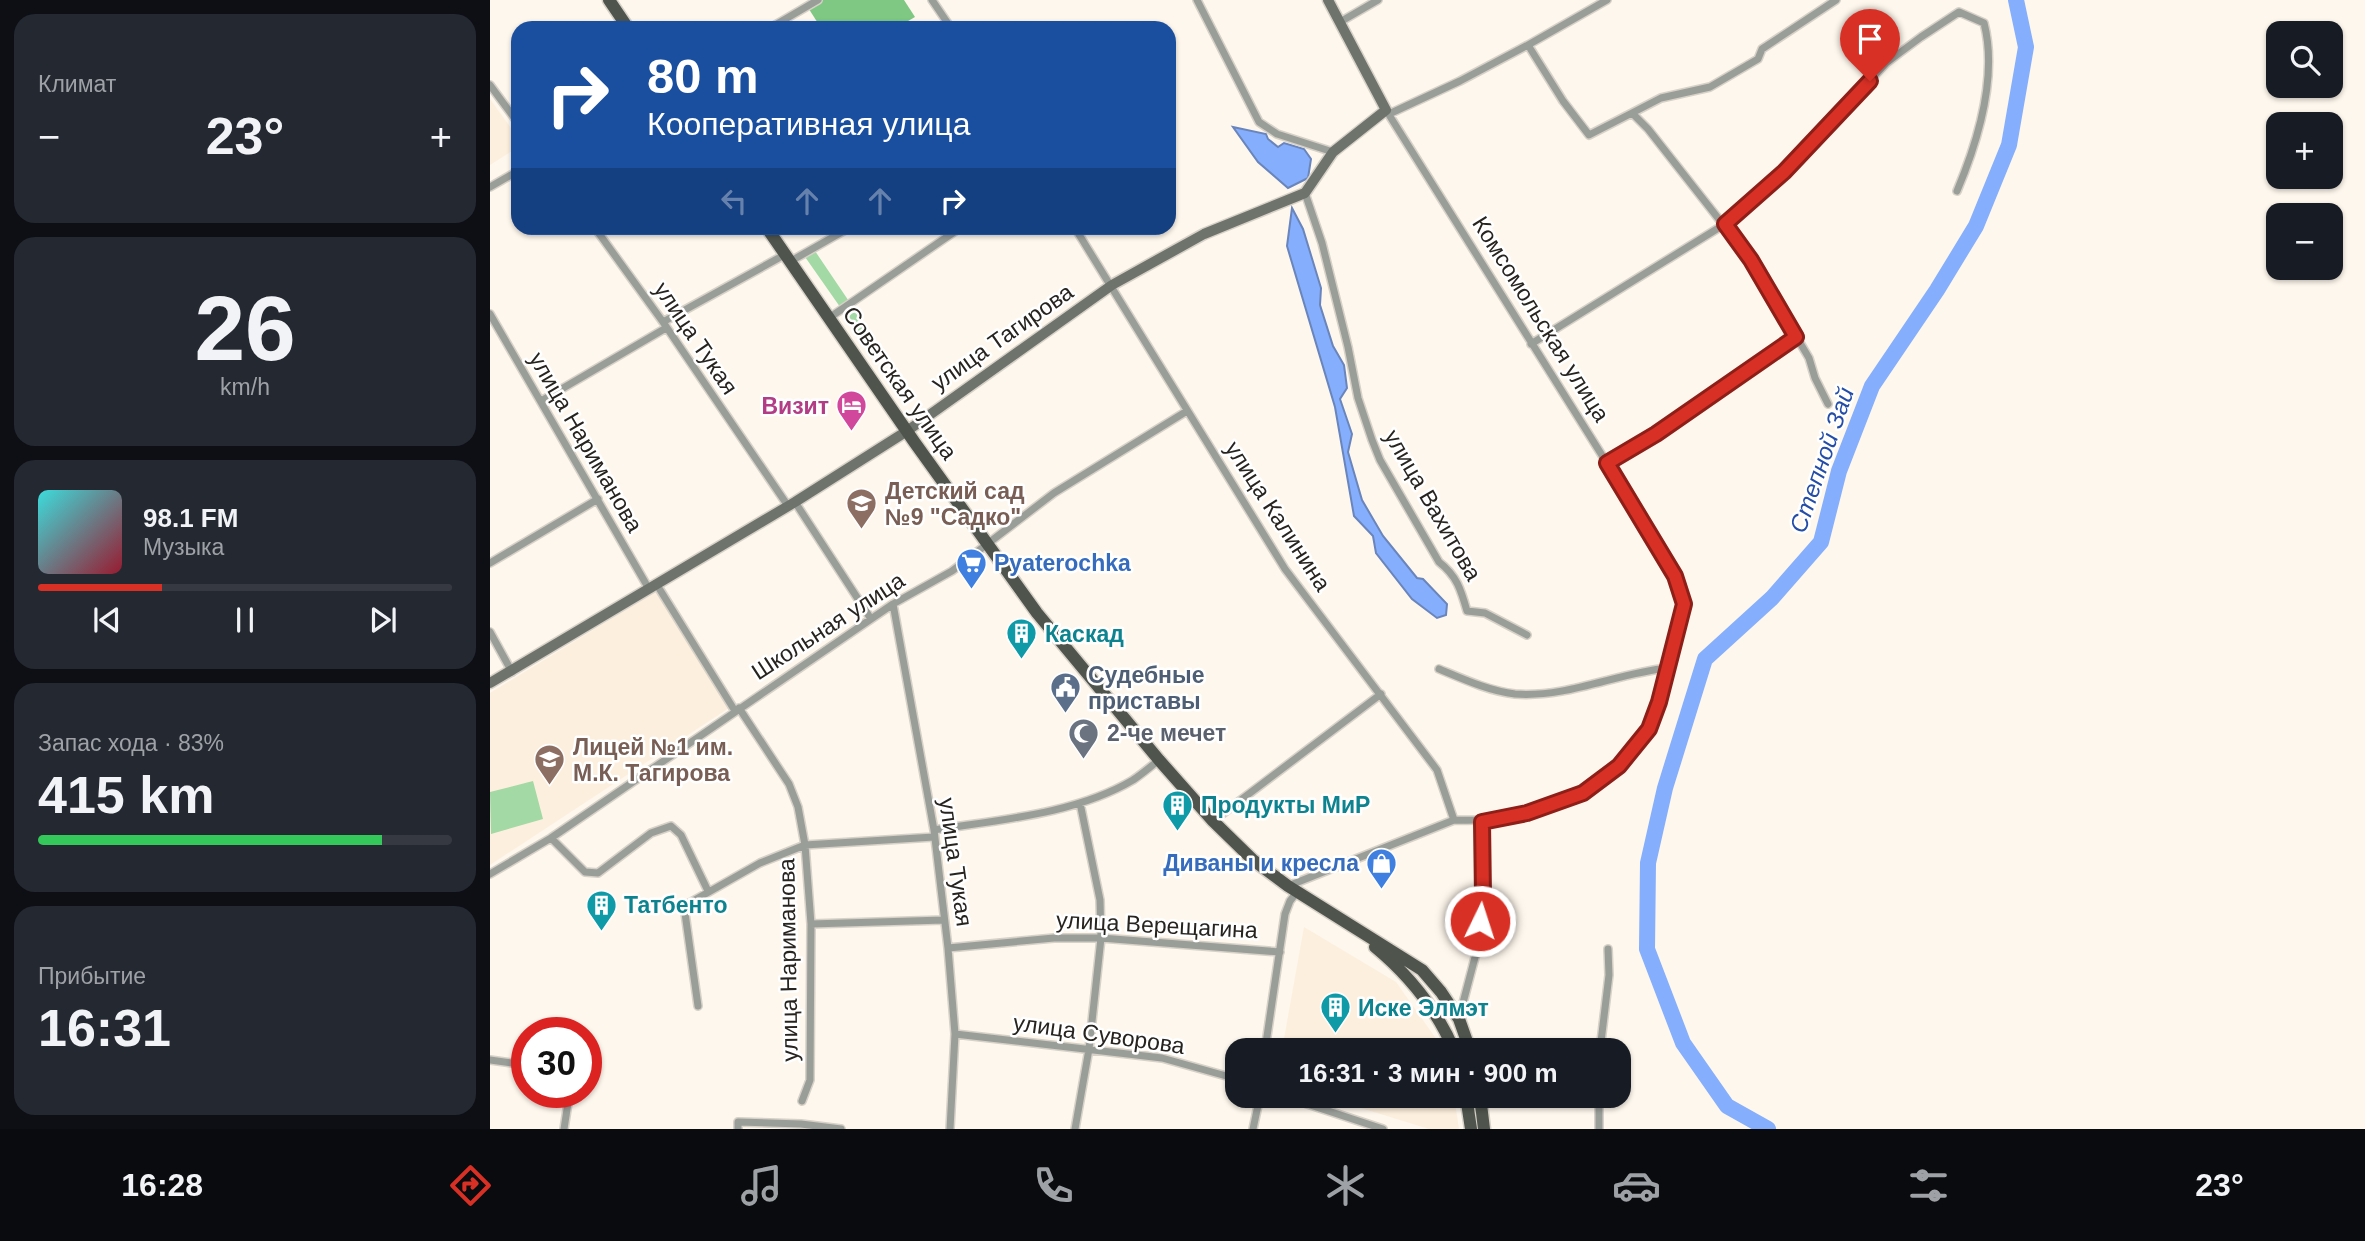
<!DOCTYPE html>
<html lang="ru">
<head>
<meta charset="utf-8">
<style>
	body { margin:0; font-family:Arial,sans-serif; background:#242831; color:#f1f3f6; height:100vh; display:flex; flex-direction:column; font-size:26px; white-space:nowrap }
	* { box-sizing:border-box; margin:0 }
	p { font-size:23px; color:#9ea1a6 }
	.icon { flex:none; width:38px; height:38px; fill:none; stroke:currentColor; stroke-width:2; stroke-linecap:round; stroke-linejoin:round }
	.map { position:relative; flex:1; overflow:hidden }
	.sheet { display:flex; flex-direction:column; gap:14px; padding:14px; background:#0d0f14; width:490px }
	.sheet>* { flex:none }
	.top-card { position:absolute; left:21px; top:21px; width:665px; height:214px; border-radius:21px; box-shadow:0 2px 5px #0004; background:#1a4fa0; color:#fff; overflow:hidden }
	.buttons { position:absolute; left:1776px; top:21px; display:grid; gap:14px }
	.buttons a { display:grid; place-items:center; width:77px; height:77px; border-radius:14px; background:#171b24; box-shadow:0 2px 5px #0004; font-size:35px }
	.speed { position:absolute; left:21px; top:1017px; display:flex; gap:14px; font-size:35px; font-weight:700; text-align:center }
	.speed>* { display:grid; place-content:center; width:91px; height:91px; border-radius:50%; background:#171b24; box-shadow:0 2px 5px #0004; line-height:1 }
	.speed .limit { border:10px solid #d22; background:#fff; color:#111 }
	.pin { position:absolute; display:grid; place-items:center; width:60px; height:60px; color:#fff; margin:-72px -30px; border-radius:50% 50% 50% 0; rotate:-45deg; box-shadow:0 0 7px #0007 }
	.pin .icon { rotate:45deg }
	.me { position:absolute; width:77px; margin:-38px; rotate:4deg; stroke-linejoin:round; filter:drop-shadow(0 0 5px #0008) }
	.turn { display:flex; align-items:center; gap:24px; height:147px; padding:0 21px; font-size:32px }
	.turn .icon { width:91px; height:91px; stroke-width:2.5 }
	.turn b { display:block; font-size:49px; line-height:60px }
	.lanes { display:flex; align-items:center; height:66px; padding:0 21px; background:#0003; justify-content:center; gap:35px; direction:ltr }
	.lanes .off { opacity:.35 }
	.big { font-size:52px; font-weight:700; line-height:1.1 }
	.sheet .card { flex:1; display:flex; flex-direction:column; justify-content:center; gap:10px; min-width:0; padding:0 24px; border-radius:21px; background:#242831 }
	.sheet .dial { align-items:center; gap:0 }
	.dial b { font-size:91px; line-height:1 }
	.song { display:flex; align-items:center; gap:21px }
	.cover { width:84px; height:84px; border-radius:10px; background:linear-gradient(135deg,hsl(180 70% 55%),hsl(350 70% 35%)) }
	.played { height:7px; border-radius:4px; background:linear-gradient(90deg,#d93025 30%,#363941 30%) }
	.keys { display:flex; justify-content:space-around; direction:ltr }
	.heat { display:flex; justify-content:space-between; align-items:center; font-size:38px; direction:ltr }
	.charge { height:10px; border-radius:5px; background:linear-gradient(90deg,#34c759 83%,#363941 0) }
	.trip { position:absolute; left:735px; top:1038px; width:406px; height:70px; border-radius:21px; background:#171b24; box-shadow:0 2px 5px #0004; font-weight:700; line-height:70px; text-align:center }
	.tabs { display:flex; height:112px; justify-content:space-around; align-items:center; background:#090b0e; color:#9ea1a6 }
	.tabs .icon { width:49px; height:49px }
	.tabs .on { color:#d93025 }
	.tabs b { font-size:32px; color:#f1f3f6 }
	main { display:flex; flex:1; min-height:0 }
	.map>svg:first-child { display:block }
</style>
</head>
<body>
<main>
<section class="sheet">
<div class="card"><p>Климат</p>
<div class="heat"><a>−</a><b class="big">23°</b><a>+</a></div>
</div>
<div class="card dial"><b>26</b><p>km/h</p></div>
<div class="card">
<div class="song"><i class="cover"></i><div><b>98.1 FM</b><p>Музыка</p></div></div>
<div class="played"></div>
<div class="keys"><svg class="icon" aria-label="previous" viewBox="0 0 24 24"><path d="M18 5L8 12l10 7zM5 5v14"/></svg><svg class="icon" aria-label="pause" viewBox="0 0 24 24"><path d="M8 5v14M16 5v14"/></svg><svg class="icon" aria-label="next" viewBox="0 0 24 24"><path d="M6 5l10 7-10 7zM19 5v14"/></svg></div>
</div>
<div class="card"><p>Запас хода · 83%</p><b class="big">415 km</b><div class="charge"></div></div>
<div class="card"><p>Прибытие</p><b class="big">16:31</b></div>
</section>
<div class="map">
<svg width="1875" height="1129" viewBox="0 0 1875 1129">
	<rect width="100%" height="100%" fill="#fef7ed"/>
	<path fill="#fdefdd" d="M0 99 28 138V147L0 165Z
		M167 591 239 708 0 865V693Z
		M814 927 906 982 954 1050H792Z
		M832 1096H964L969 1129H939Z"/>
	<path fill="#a2d9a4" d="M323 248 377 328 369 334 313 254Z
		M43 781 53 819 1 834 0 792Z"/>
	<path fill="#7ec883" d="M328 0H414L425 17 406 28H331L317 6Z"/>
	<path fill="#85aefd" stroke="#6985bb" stroke-width="2" d="M743 127 776 134 778 139 788 147 794 143 814 149 821 159 818 178 798 188 768 162Z
		M802 208 813 229 831 288 830 305 843 346 854 365 857 388 850 399 862 434 858 452 872 500 893 536 927 578 933 579 957 604 956 615 947 618 922 599 886 553 883 536 864 516 845 407 797 246Z"/>
	<g fill="none" stroke-linecap="round" stroke-linejoin="round">
		<path stroke="#85aefd" stroke-width="16" d="M1278 1129 1237 1106 1193 1043 1157 949 1158 863 1175 788 1215 659 1282 598 1331 542 1349 471 1382 386 1447 290 1486 226 1519 145 1536 47 1526 0"/>
		<defs>
			<path id="street" d="M442 0 461 28
				M707 0 769 122 787 134 843 152
				M850 22 888 0
				M280 28 328 0
				M1038 45 1073 101 1099 135 1142 113 1158 129 1261 260 1319 358 1325 378 1338 404
				M0 85 28 123
				M1142 113 1171 98 1220 87 1268 59 1272 49 1346 0
				M899 114 970 81 1038 45 1117 0
				M0 187 28 171
				M815 193 832 243 858 347 868 398 882 440 890 460 949 562C967 576 971 590 977 611L995 613 1037 635
				M105 228 173 322 298 506
				M585 228 795 569 947 770 964 820
				M301 261 359 228
				M0 314 159 589
				M339 318 470 228
				M173 322 296 254
				M1041 344 1235 224 1294 172 1396 63 1431 37 1469 12 1494 23C1508 77 1488 141 1467 191
				M51 401 176 328
				M1117 463 1166 434 1306 336
				M305 502 381 619
				M0 563 108 499
				M167 585 245 711
				M403 604 444 830 458 948 465 1034 460 1129
				M0 632 22 672
				M949 669C973 679 999 691 1025 694 1078 698 1127 673 1178 668
				M249 708 299 784 308 807 315 845 321 924 320 1080 312 1101
				M723 821 891 694
				M444 830C508 820 586 814 643 780 652 774 660 767 669 760
				M61 838 95 872 108 873 161 833 181 826 191 835 218 891
				M0 874 61 838 403 604 462 571 564 493 697 411
				M798 886 964 820C1034 824 1122 792 1159 730 1171 709 1175 681 1181 658 1184 644 1196 614 1193 601 1187 570 1166 542 1150 516L896 110
				M321 924 454 920
				M458 948 564 938H611L790 952
				M208 1006 194 906 270 863 315 845 444 837
				M969 1018 988 946 993 896 992 822
				M465 1034 672 1058 747 1079
				M775 1050 795 914 800 901 807 892
				M1110 1050 1119 975 1118 949
				M0 1060 37 1065
				M72 1092 78 1103 74 1129
				M793 1096 893 1129
				M1109 1096V1129
				M248 1129V1122L311 1124 351 1129
				M585 1129 599 1049 611 938 610 900 590 803
				M763 1129 770 1096"/>
			<path id="secondary" d="M0 683 305 502 417 431 622 285 714 234 815 193 843 152 896 110 838 0"/>
			<path id="primary" d="M119 0 138 28
				M277 228 425 443 547 613 669 760 723 821 763 860 798 886 932 970 951 992 969 1019 980 1050
				M885 947C920 976 946 1008 964 1050
				M976 1096 981 1129
				M990 1096 994 1129"/>
		</defs>
		<use href="#street" stroke="#d7d1c8" stroke-width="10"/>
		<use href="#secondary" stroke="#d7d1c8" stroke-width="13"/>
		<use href="#primary" stroke="#d7d1c8" stroke-width="15"/>
		<use href="#street" stroke="#9a9e99" stroke-width="7"/>
		<use href="#secondary" stroke="#6e736c" stroke-width="10"/>
		<use href="#primary" stroke="#4f554d" stroke-width="12"/>
	</g>
	<g fill="none" stroke-linecap="round" stroke-linejoin="round">
		<defs>
			<path id="route" d="M990 921 993 896 992 822 1037 813 1093 793 1129 766 1159 729 1169 702 1194 604 1185 576 1117 463 1166 434 1306 337 1261 260 1235 224 1294 172 1380 81"/>
		</defs>
		<use href="#route" stroke="#8d1f18" stroke-width="18"/>
		<use href="#route" stroke="#d93025" stroke-width="12"/>
	</g>
	<defs>
		<symbol id="hotel-pin" viewBox="-11 -11 22 30"><path d="M0 17L-7.5 6A9.5 9.5 0 1 1 7.5 6Z" fill="#d1479c" stroke="#fff"/><path d="M-6-4.5h1.5V1H6V5H4.5V3h-9V5H-6ZM-4 0a1.8 1.8 0 1 1 3.6 0ZM.5 0V-2.5h3Q6-2.5 6 0Z" fill="#fff"/></symbol>
		<symbol id="school-pin" viewBox="-11 -11 22 30"><path d="M0 17L-7.5 6A9.5 9.5 0 1 1 7.5 6Z" fill="#8d6e63" stroke="#fff"/><path d="M0-5L7-2L0 1L-7-2ZM-4 1L0 2.5L4 1V4Q0 6-4 4Z" fill="#fff"/></symbol>
		<symbol id="supermarket-pin" viewBox="-11 -11 22 30"><path d="M0 17L-7.5 6A9.5 9.5 0 1 1 7.5 6Z" fill="#3f7fe0" stroke="#fff"/><path d="M-6-5.5h2.5l.6 2H6L4.5 2H-2.5L-4.4-4H-6ZM-1.5 3.2a1.3 1.3 0 1 0 .1 0ZM3 3.2a1.3 1.3 0 1 0 .1 0Z" fill="#fff"/></symbol>
		<symbol id="building-pin" viewBox="-11 -11 22 30"><path d="M0 17L-7.5 6A9.5 9.5 0 1 1 7.5 6Z" fill="#0f9aa8" stroke="#fff"/><path d="M-4-6H4V6H1V3H-1V6H-4ZM-2.5-4.3h1.7v1.8h-1.7ZM.8-4.3h1.7v1.8H.8ZM-2.5-1h1.7V.8h-1.7ZM.8-1h1.7V.8H.8Z" fill="#fff"/></symbol>
		<symbol id="civic-pin" viewBox="-11 -11 22 30"><path d="M0 17L-7.5 6A9.5 9.5 0 1 1 7.5 6Z" fill="#5c6f8a" stroke="#fff"/><path d="M-.6-6.5H3V-4.5H.6V-3L4-1V1h2V6H-6V1h2V-1L-.6-3ZM-1.2 2.5V6h2.4V2.5Z" fill="#fff"/></symbol>
		<symbol id="mosque-pin" viewBox="-11 -11 22 30"><path d="M0 17L-7.5 6A9.5 9.5 0 1 1 7.5 6Z" fill="#6b7280" stroke="#fff"/><path d="M3.5-4.9A6 6 0 1 0 3.5 4.9A5 5 0 1 1 3.5-4.9Z" fill="#fff"/></symbol>
		<symbol id="shop-pin" viewBox="-11 -11 22 30"><path d="M0 17L-7.5 6A9.5 9.5 0 1 1 7.5 6Z" fill="#3f7fe0" stroke="#fff"/><path d="M-5-2.5h2.3a2.7 3.5 0 0 1 5.4 0H5L5.5 6h-11ZM-1.5-2.5h3a1.5 2.3 0 0 0-3 0Z" fill="#fff"/></symbol>
	</defs>
	<g fill-rule="evenodd">
		<use href="#hotel-pin" x="344" y="388" width="35" height="47"/>
		<use href="#school-pin" x="354" y="486" width="35" height="47"/>
		<use href="#supermarket-pin" x="464" y="546" width="35" height="47"/>
		<use href="#building-pin" x="514" y="616" width="35" height="47"/>
		<use href="#civic-pin" x="558" y="670" width="35" height="47"/>
		<use href="#mosque-pin" x="576" y="716" width="35" height="47"/>
		<use href="#school-pin" x="42" y="742" width="35" height="47"/>
		<use href="#building-pin" x="670" y="788" width="35" height="47"/>
		<use href="#shop-pin" x="874" y="846" width="35" height="47"/>
		<use href="#building-pin" x="94" y="888" width="35" height="47"/>
		<use href="#building-pin" x="828" y="990" width="35" height="47"/>
	</g>
	<g text-anchor="middle" stroke-width="5" stroke-linejoin="round" paint-order="stroke">
		<g font-size="23" fill="#272420" stroke="#fff">
			<text transform="translate(1051 319) rotate(58)" y="8">Комсомольская улица</text>
			<text transform="translate(512 337) rotate(-35)" y="8">улица Тагирова</text>
			<text transform="translate(206 338) rotate(56)" y="8">улица Тукая</text>
			<text transform="translate(410 383) rotate(55)" y="8">Советская улица</text>
			<text transform="translate(96 442) rotate(60)" y="8">улица Нариманова</text>
			<text transform="translate(943 505) rotate(60)" y="8">улица Вахитова</text>
			<text transform="translate(788 516) rotate(57)" y="8">улица Калинина</text>
			<text transform="translate(338 626) rotate(-33)" y="8">Школьная улица</text>
			<text transform="translate(466 862) rotate(82)" y="8">улица Тукая</text>
			<text transform="translate(667 925) rotate(3)" y="8">улица Верещагина</text>
			<text transform="translate(298 960) rotate(-91)" y="8">улица Нариманова</text>
			<text transform="translate(609 1034) rotate(8)" y="8">улица Суворова</text>
		</g>
		<g font-size="23" font-weight="bold" fill="#b23c85" stroke="#fff" text-anchor="end">
			<text x="339" y="414">Визит</text>
		</g>
		<g font-size="23" font-weight="bold" fill="#785e54" stroke="#fff" text-anchor="start">
			<text x="395" y="499">Детский сад<tspan x="395" dy="26">№9 "Садко"</tspan></text>
			<text x="83" y="755">Лицей №1 им.<tspan x="83" dy="26">М.К. Тагирова</tspan></text>
		</g>
		<g font-size="23" font-weight="bold" fill="#366cbe" stroke="#fff" text-anchor="start">
			<text x="504" y="571">Pyaterochka</text>
			<text x="869" y="871" text-anchor="end">Диваны и кресла</text>
		</g>
		<g font-size="23" font-weight="bold" fill="#0d838f" stroke="#fff" text-anchor="start">
			<text x="555" y="642">Каскад</text>
			<text x="711" y="813">Продукты МиР</text>
			<text x="134" y="913">Татбенто</text>
			<text x="868" y="1016">Иске Элмэт</text>
		</g>
		<g font-size="23" font-weight="bold" fill="#4e5e75" stroke="#fff" text-anchor="start">
			<text x="598" y="683">Судебные<tspan x="598" dy="26">приставы</tspan></text>
		</g>
		<g font-size="23" font-weight="bold" fill="#5b616d" stroke="#fff" text-anchor="start">
			<text x="617" y="741">2-че мечет</text>
		</g>
		<g font-size="24" font-style="italic" fill="#244da7" stroke="#fff">
			<text transform="translate(1332 460) rotate(-71)" y="8">Степной Зай</text>
		</g>
	</g>
</svg>
<div class="buttons">
<a><svg class="icon" aria-label="search" viewBox="0 0 24 24"><circle cx="10" cy="10" r="6"/><path d="M15 15l6 6"/></svg></a>
<a>+</a>
<a>−</a>
</div>
<div class="speed"><div class="limit">30</div></div>
<div class="pin" style="left:1380px;top:81px;background:#d93025"><svg class="icon" aria-label="arrive" viewBox="0 0 24 24"><path d="M6 21V4h12l-3 4 3 4H6"/></svg></div>
<svg class="me" style="left:990px;top:921px" viewBox="-20 -20 40 40"><circle r="17" fill="#d93025" stroke="#fff" stroke-width="3"/><path d="M0-11L8 9 0 5-8 9z" fill="#fff"/></svg>
<div class="trip">16:31 · 3 мин · 900 m</div>
<div class="top-card">
<div class="turn"><svg class="icon" aria-label="right" viewBox="0 0 24 24"><path d="M7 20v-9h11M14 6l5 5-5 5"/></svg><div><b>80 m</b>Кооперативная улица</div></div>
<div class="lanes"><svg class="icon off" aria-label="left" viewBox="0 0 24 24"><path d="M17 20v-9H6M10 6l-5 5 5 5"/></svg><svg class="icon off" aria-label="ahead" viewBox="0 0 24 24"><path d="M12 20V5M6 11l6-6 6 6"/></svg><svg class="icon off" aria-label="ahead" viewBox="0 0 24 24"><path d="M12 20V5M6 11l6-6 6 6"/></svg><svg class="icon" aria-label="right" viewBox="0 0 24 24"><path d="M7 20v-9h11M14 6l5 5-5 5"/></svg></div>
</div>
</div>
</main>
<nav class="tabs">
<b>16:28</b>
<svg class="icon on" aria-label="directions" viewBox="0 0 24 24"><path d="M12 3l9 9-9 9-9-9zM9 14v-3h6M13 9l2 2-2 2"/></svg>
<svg class="icon" aria-label="music" viewBox="0 0 24 24"><path d="M9 18V5l10-2v13"/><circle cx="6" cy="18" r="3"/><circle cx="16" cy="16" r="3"/></svg>
<svg class="icon" aria-label="phone" viewBox="0 0 24 24"><path d="M5 4h4l2 5-3 2q2 4 5 5l2-3 5 2v4C11 20 4 13 5 4z"/></svg>
<svg class="icon" aria-label="climate" viewBox="0 0 24 24"><path d="M12 3v18M4 7l16 10M4 17L20 7"/></svg>
<svg class="icon" aria-label="car" viewBox="0 0 24 24"><path d="M5 17H2v-5l4-1 3-4h7l3 4 3 1v5h-3M9 17h6M6 11h13"/><circle cx="7" cy="17" r="2"/><circle cx="17" cy="17" r="2"/></svg>
<svg class="icon" aria-label="filters" viewBox="0 0 24 24"><path d="M4 7h16M4 17h16"/><circle cx="9" cy="7" r="2"/><circle cx="15" cy="17" r="2"/></svg>
<b>23°</b>
</nav>
</body>
</html>
